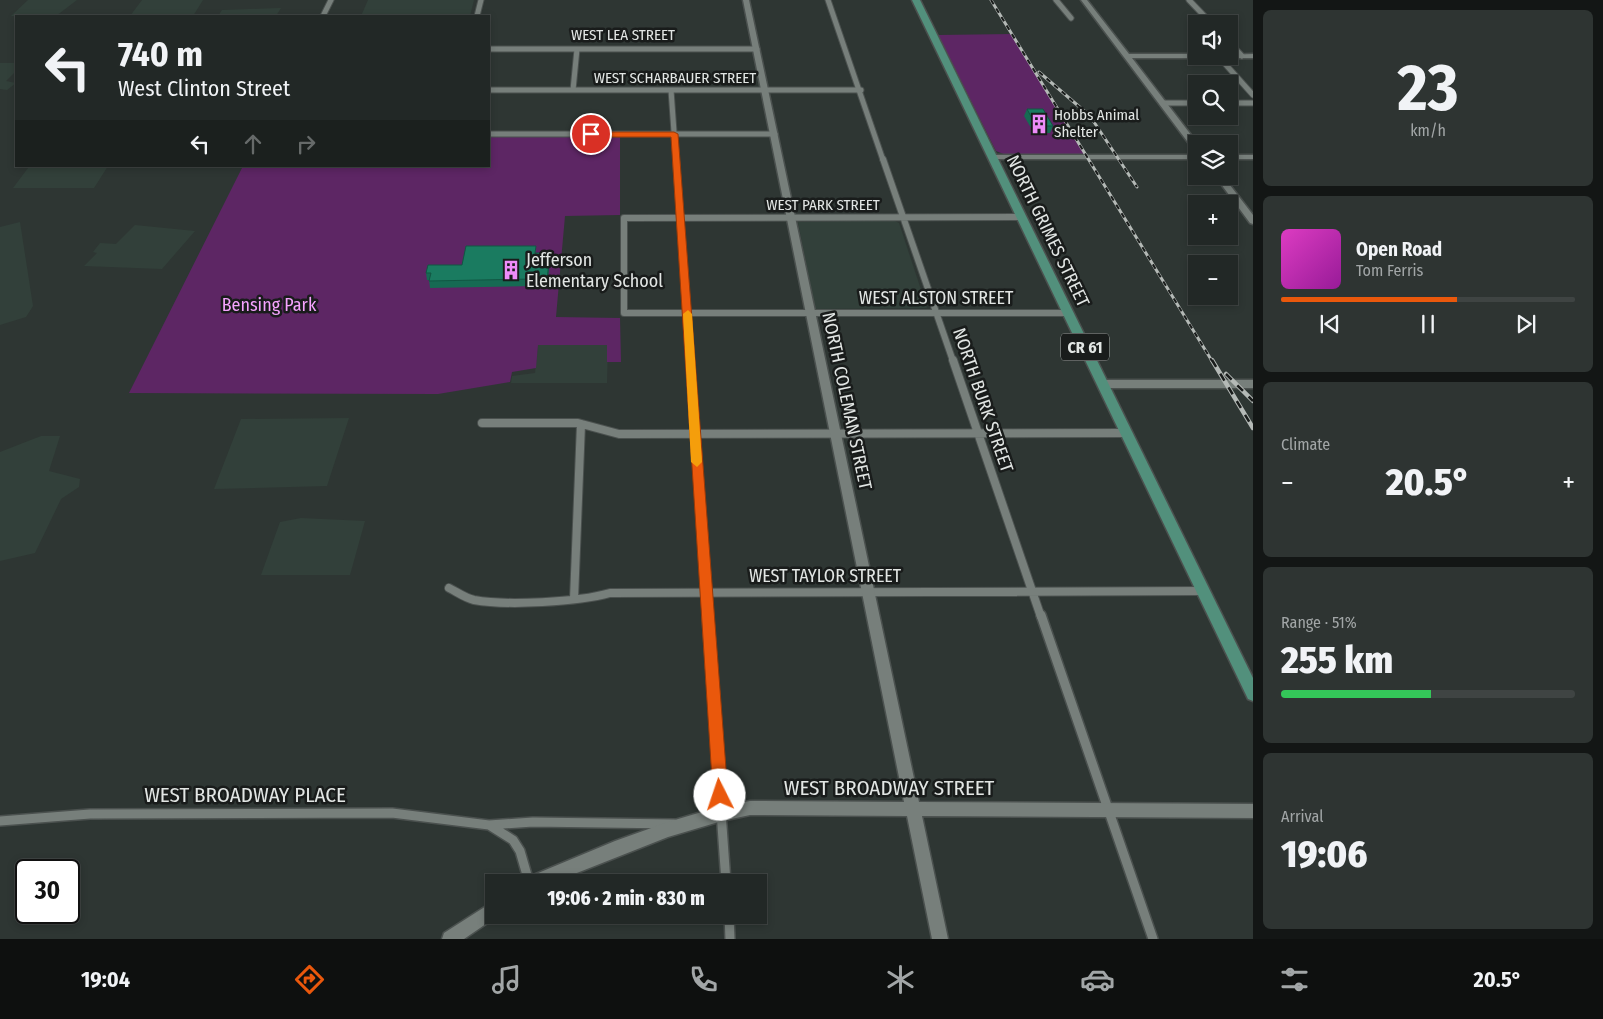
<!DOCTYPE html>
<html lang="en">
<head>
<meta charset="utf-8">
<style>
	body { margin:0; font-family:"Fira Sans Condensed",sans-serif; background:#2e3432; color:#f1f3f6; height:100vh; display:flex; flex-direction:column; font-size:19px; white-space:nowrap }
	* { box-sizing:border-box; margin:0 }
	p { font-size:16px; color:#a2a6a7 }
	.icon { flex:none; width:28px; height:28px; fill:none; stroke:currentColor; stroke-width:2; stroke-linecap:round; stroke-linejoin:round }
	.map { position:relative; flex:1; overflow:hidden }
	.sheet { display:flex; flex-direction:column; gap:10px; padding:10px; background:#131615; width:350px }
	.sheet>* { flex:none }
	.banner { position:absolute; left:15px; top:15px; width:475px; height:152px; border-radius:0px; box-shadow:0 2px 8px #0003,0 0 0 1px #3f4443; background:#222826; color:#f1f3f6; overflow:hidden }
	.controls { position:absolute; left:1188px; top:15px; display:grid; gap:10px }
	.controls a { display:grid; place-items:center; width:50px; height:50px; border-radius:0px; background:#222826; box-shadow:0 2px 8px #0003,0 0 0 1px #3f4443; font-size:25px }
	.speed { position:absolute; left:15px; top:859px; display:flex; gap:10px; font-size:25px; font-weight:700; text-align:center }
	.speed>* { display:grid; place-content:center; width:65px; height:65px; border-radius:50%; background:#222826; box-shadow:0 2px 8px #0003,0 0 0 1px #3f4443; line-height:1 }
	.speed .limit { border:2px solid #111; border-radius:8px; background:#fff; color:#111 }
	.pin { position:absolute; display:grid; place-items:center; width:42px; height:42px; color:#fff; margin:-21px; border:2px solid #fff; border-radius:50%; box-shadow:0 1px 5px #0007 }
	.me { position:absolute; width:55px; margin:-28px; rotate:356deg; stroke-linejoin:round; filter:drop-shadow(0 0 4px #0008) }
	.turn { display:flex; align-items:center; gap:18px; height:105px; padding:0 20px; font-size:22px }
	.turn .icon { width:65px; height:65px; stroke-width:2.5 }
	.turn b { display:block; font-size:35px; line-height:42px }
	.lanes { display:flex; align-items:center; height:48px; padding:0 20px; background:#0003; justify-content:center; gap:25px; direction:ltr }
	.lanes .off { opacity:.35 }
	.big { font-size:38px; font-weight:800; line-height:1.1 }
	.sheet .tile { flex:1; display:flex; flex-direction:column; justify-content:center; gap:8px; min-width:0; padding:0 18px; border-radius:8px; background:#2e3432 }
	.sheet .dial { align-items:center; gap:0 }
	.dial b { font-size:65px; line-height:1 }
	.song { display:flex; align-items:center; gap:15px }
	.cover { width:60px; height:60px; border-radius:8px; background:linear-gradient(135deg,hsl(310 70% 55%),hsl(300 70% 35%)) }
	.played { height:5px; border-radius:2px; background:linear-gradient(90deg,#ea580c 60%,#3f4443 60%) }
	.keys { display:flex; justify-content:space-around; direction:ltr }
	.heat { display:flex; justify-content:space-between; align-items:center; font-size:28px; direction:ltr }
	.charge { height:8px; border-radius:4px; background:linear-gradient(90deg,#34c759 51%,#3f4443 0) }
	.trip { position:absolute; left:485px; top:874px; width:282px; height:50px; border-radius:0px; background:#222826; box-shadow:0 2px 8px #0003,0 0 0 1px #3f4443; font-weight:800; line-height:50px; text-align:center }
	.tab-bar { display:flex; height:80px; justify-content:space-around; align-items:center; background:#0e100f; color:#a2a6a7 }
	.tab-bar .icon { width:35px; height:35px }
	.tab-bar .selected { color:#ea580c }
	.tab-bar b { font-size:22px; color:#f1f3f6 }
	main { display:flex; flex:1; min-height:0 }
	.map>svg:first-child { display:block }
</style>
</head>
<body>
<main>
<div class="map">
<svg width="1253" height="939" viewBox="0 0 1253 939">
	<rect width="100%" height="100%" fill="#2e3633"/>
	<path fill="#32403a" d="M28 0H77L56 16H11Z
		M142 0H203L193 16H130Z
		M368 0H474L470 16H361Z
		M281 8 276 16H218L222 10Z
		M0 63H16V71L6 81 16 83 7 90 0 89Z
		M27 166H108L94 188H13L28 168Z
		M893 220 899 223 927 308 815 309 798 222Z
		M20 222 33 306 26 317 0 325V227Z
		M135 225 195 231 162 269 84 266 97 253 93 252 100 243 116 244Z
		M538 345H608L607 383H511L512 376 535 373Z
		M349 418 327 486 214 489 241 419Z
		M41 436H60L49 471 80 479 79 487 61 499 35 553 0 561V452Z
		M301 518 365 521 350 575H261L280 522Z"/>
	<path fill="#5d2664" d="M1012 34 1086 155H1006L996 151 938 35Z
		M489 136H620V215L565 216 556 317 620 318 621 362H607V345H538L536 368 512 372 510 382 438 394 129 393 243 166H489Z"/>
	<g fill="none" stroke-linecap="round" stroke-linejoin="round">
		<defs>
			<path id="street-far3" d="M828 0 883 160
				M1056 0 1071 18
				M1189 0 1212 24
				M323 16 331 0
				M477 16 481 0
				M1229 42 1242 56
				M489 49H757
				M1218 56 1253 95
				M489 90H861
				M573 90 577 49
				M671 90 676 160
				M1162 103H1196
				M1229 103H1253
				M489 134H775"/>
			<path id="street-far2" d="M676 159 690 361
				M883 159 953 361
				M1022 217 624 218V313H1068"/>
			<path id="street-far1" d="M690 360 708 617
				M953 360 1041 617
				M482 423H578L619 434 1127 433
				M449 588C457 592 465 598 474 600 507 606 578 602 610 593L1204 591
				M574 599 581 424"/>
			<path id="street" d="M707 615 726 882
				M1041 615 1153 939
				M0 821 90 814 392 813 489 825 513 840 520 851 529 882
				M489 825 533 822 674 824
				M729 915 730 939"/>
			<path id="secondary" d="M743 0H749L919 802 1253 804V818L922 816 948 939H932L907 816 750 815 722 821 668 837 554 882H529L531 876 615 841 668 822 722 806 750 801 904 802Z
				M1081 0H1087L1129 54H1196V56L1253 54V58H1132L1198 144 1196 149H1193Z
				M990 155H1196V159H993L989 157Z
				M1229 155H1253V159H1229Z
				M1215 176H1223L1253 215V224L1250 223Z
				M1103 380H1253V388H1103L1098 384Z
				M494 901V915H499L464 939H442L444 933Z"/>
			<path id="primary" d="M912 0H920L1253 678V701L1248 699Z"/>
		</defs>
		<use href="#street-far3" stroke="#4b514f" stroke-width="7"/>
		<use href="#street-far2" stroke="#4b514f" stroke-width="8"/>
		<use href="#street-far1" stroke="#4b514f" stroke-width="10"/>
		<use href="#street" stroke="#4b514f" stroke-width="12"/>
		<use href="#secondary" stroke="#4b514f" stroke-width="3"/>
		<use href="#primary" stroke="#4b514f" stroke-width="3"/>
		<use href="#street-far3" stroke="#777f7b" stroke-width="5"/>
		<use href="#street-far2" stroke="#777f7b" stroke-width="6"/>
		<use href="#street-far1" stroke="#777f7b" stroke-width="8"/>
		<use href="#street" stroke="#777f7b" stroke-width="9"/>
		<use href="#secondary" fill="#777f7b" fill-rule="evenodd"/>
		<use href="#primary" fill="#52907c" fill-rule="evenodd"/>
		<defs>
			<path id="rail-far1" d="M991 0 1212 361
				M1039 72 1090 116 1137 187"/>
			<path id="rail" d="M1212 360 1253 428
				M1226 374 1253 401"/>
		</defs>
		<use href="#rail-far1" stroke="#b4b9b6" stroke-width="3"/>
		<use href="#rail" stroke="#b4b9b6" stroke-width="4.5"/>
		<use href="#rail-far1" stroke="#191c1b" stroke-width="2" stroke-dasharray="5" stroke-linecap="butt"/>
		<use href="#rail" stroke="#191c1b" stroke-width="2.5" stroke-dasharray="8" stroke-linecap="butt"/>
	</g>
	<path fill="#166a53" d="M1027 109 1053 126 1050 133H1034L1024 116Z
		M537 253 541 259H549V266L547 288H532V286L430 288 429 280H427L426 273 462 265Z"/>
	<path fill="#125643" d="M549 259V266L547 288V281Z"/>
	<path fill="#1a7b60" stroke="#125643" d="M1027 109H1043L1053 126H1036Z
		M466 246H536L535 253H541L540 259H549L547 281H532V279L429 281 431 273H426L428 265H462Z"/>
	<path fill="#ea580c" stroke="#983908" d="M674 132 678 134 728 795 725 800 720 802 715 800 713 795 671 137H591L587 134 591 132Z"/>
	<path fill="#f59e0b" d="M688 310 692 314 702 462 697 467 691 462 683 314Z"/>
	<defs>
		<symbol id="building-bare" viewBox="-9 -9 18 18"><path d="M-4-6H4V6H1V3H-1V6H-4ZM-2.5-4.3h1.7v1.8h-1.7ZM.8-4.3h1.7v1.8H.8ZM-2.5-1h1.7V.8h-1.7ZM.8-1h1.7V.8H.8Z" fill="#ed8cf9" stroke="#191c1b" stroke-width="2.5" paint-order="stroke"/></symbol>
	</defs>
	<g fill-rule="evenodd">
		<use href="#building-bare" x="1025" y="110" width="28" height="28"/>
		<use href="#building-bare" x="497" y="256" width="28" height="28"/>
	</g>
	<g text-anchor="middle" stroke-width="5" stroke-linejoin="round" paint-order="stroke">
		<g font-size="15" fill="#e2e6e4" stroke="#191c1b">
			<text x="623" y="40">WEST LEA STREET</text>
			<text x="675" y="83">WEST SCHARBAUER STREET</text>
			<text x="823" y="210">WEST PARK STREET</text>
		</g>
		<g font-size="15" fill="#e2e6e4" stroke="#191c1b" text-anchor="start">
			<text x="1054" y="120">Hobbs Animal<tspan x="1054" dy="17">Shelter</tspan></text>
		</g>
		<rect fill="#191c1b" stroke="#a6a9a8" stroke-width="1" x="1061" y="333.5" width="48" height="27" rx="4"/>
		<g font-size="16" font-weight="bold" fill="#e2e6e4">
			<text x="1085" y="353">CR 61</text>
		</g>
		<g font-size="18" fill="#e2e6e4" stroke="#191c1b">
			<text transform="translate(1048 231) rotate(64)" y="6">NORTH GRIMES STREET</text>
			<text x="936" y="304">WEST ALSTON STREET</text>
			<text transform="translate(983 400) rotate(71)" y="6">NORTH BURK STREET</text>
			<text transform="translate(847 401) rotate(78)" y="6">NORTH COLEMAN STREET</text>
			<text x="825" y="582">WEST TAYLOR STREET</text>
		</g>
		<g font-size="18" fill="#e2e6e4" stroke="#191c1b" text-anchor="start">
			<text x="526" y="266">Jefferson<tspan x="526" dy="21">Elementary School</tspan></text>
		</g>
		<g font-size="18" fill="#f5a3fe" stroke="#191c1b">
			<text x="269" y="311">Bensing Park</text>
		</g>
		<g font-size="21" fill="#e2e6e4" stroke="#191c1b">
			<text x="889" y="795">WEST BROADWAY STREET</text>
			<text x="245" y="802">WEST BROADWAY PLACE</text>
		</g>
	</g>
</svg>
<div class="controls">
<a><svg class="icon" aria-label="sound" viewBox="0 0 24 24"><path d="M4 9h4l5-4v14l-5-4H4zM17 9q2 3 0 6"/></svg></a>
<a><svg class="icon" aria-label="search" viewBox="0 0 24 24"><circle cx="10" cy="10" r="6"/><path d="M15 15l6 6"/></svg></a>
<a><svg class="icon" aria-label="layers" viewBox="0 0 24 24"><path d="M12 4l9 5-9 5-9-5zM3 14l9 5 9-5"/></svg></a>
<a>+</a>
<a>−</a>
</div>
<div class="speed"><div class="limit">30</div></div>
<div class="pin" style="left:591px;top:134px;background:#d93025"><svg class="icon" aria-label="arrive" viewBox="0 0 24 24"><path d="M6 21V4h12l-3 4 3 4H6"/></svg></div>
<svg class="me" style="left:720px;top:795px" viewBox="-20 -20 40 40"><circle r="19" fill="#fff"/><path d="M0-13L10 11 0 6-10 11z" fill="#ea580c"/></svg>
<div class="trip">19:06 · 2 min · 830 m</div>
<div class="banner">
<div class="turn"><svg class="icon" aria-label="left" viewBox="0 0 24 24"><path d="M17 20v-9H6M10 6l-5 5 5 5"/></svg><div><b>740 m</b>West Clinton Street</div></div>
<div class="lanes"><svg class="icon" aria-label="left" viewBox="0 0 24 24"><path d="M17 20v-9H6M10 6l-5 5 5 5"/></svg><svg class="icon off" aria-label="ahead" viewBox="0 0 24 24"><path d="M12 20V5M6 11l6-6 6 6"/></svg><svg class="icon off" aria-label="right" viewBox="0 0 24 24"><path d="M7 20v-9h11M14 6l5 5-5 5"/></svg></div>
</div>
</div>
<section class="sheet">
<div class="tile dial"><b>23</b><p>km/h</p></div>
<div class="tile">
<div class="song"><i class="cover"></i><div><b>Open Road</b><p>Tom Ferris</p></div></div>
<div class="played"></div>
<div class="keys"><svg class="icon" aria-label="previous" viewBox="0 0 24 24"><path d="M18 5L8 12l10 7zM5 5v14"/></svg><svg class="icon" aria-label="pause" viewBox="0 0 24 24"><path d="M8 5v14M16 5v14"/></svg><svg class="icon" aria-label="next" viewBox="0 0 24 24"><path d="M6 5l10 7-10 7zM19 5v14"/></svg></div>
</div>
<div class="tile"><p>Climate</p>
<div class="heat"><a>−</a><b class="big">20.5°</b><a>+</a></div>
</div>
<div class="tile"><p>Range · 51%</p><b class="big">255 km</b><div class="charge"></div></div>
<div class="tile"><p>Arrival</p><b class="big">19:06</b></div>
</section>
</main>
<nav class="tab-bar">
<b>19:04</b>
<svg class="icon selected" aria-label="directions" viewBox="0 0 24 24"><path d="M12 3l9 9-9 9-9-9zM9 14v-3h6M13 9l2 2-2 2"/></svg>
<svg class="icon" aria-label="music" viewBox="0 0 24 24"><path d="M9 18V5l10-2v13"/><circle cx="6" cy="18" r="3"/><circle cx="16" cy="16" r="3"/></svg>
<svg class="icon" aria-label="phone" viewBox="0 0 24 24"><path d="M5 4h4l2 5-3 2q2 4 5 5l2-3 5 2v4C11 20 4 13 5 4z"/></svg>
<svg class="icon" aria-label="climate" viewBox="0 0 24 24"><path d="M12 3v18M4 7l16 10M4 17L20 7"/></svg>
<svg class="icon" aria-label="car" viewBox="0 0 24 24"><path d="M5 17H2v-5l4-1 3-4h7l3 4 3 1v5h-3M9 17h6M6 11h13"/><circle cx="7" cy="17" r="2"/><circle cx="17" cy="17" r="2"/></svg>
<svg class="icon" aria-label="filters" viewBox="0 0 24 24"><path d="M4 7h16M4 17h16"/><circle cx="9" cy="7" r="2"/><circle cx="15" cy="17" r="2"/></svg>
<b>20.5°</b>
</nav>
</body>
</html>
